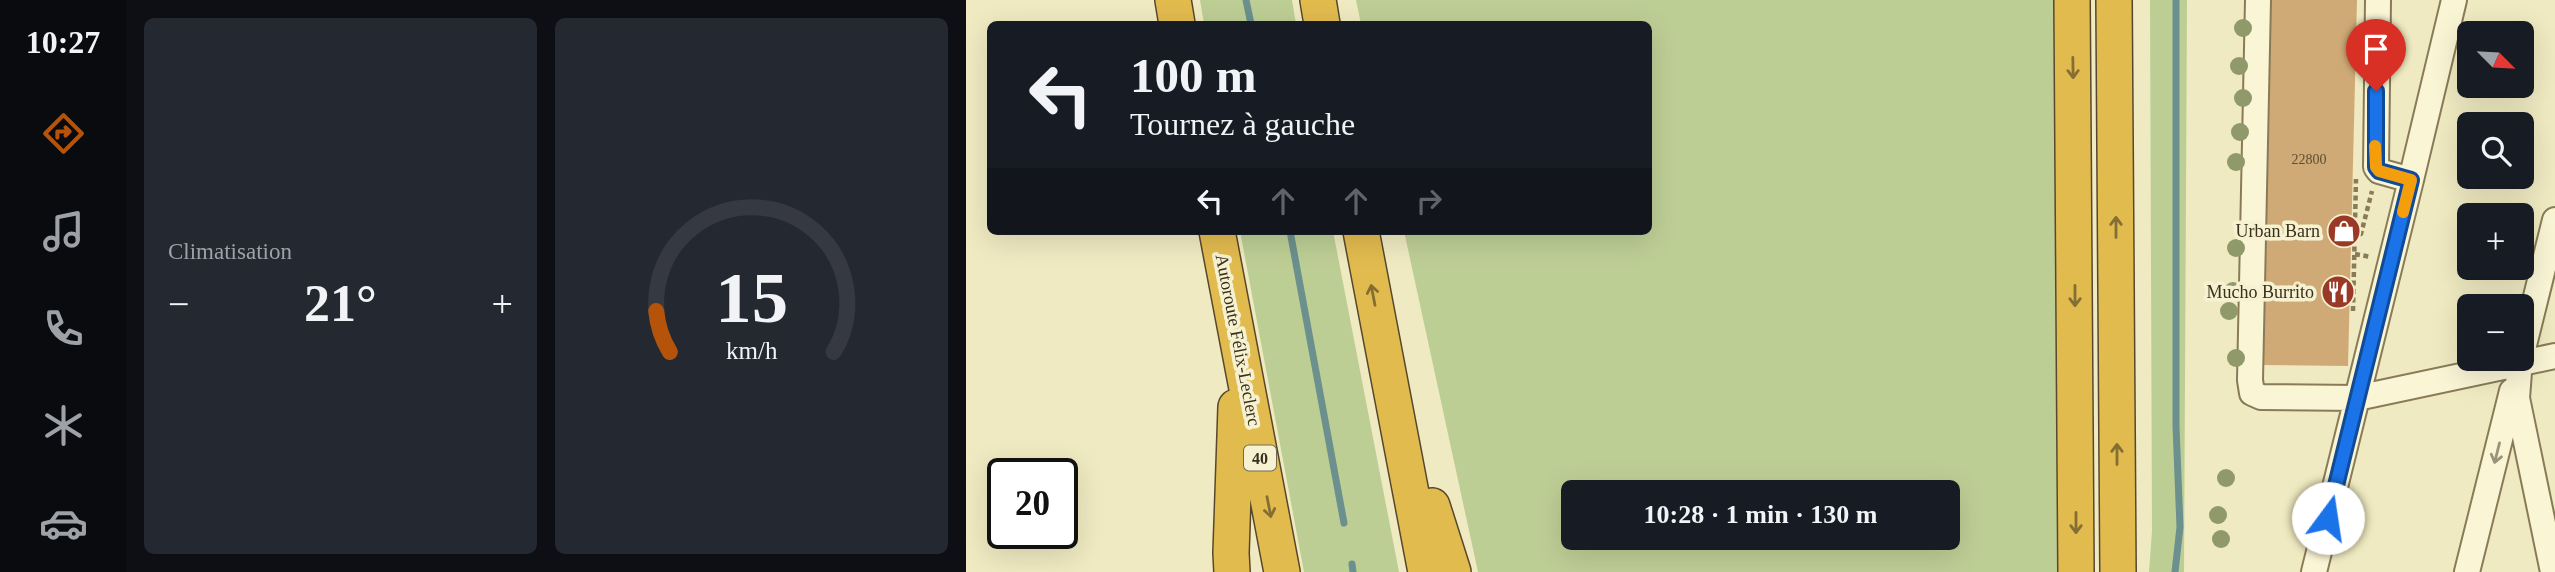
<!DOCTYPE html>
<html lang="fr">
<head>
<meta charset="utf-8">
<style>
	body { margin:0; font-family:"Times New Roman",serif; background:#242831; color:#f1f3f6; height:100vh; display:flex; flex-direction:column; font-size:26px; white-space:nowrap }
	* { box-sizing:border-box; margin:0 }
	p { font-size:23px; color:#9ea1a6 }
	.icon { flex:none; width:38px; height:38px; fill:none; stroke:currentColor; stroke-width:2; stroke-linecap:round; stroke-linejoin:round }
	.map { position:relative; flex:1; overflow:hidden }
	.panel { display:flex; flex-direction:column; gap:18px; padding:18px; background:#0d0f14; width:840px }
	.panel>* { flex:none }
	.hud { position:absolute; left:21px; top:21px; width:665px; height:214px; border-radius:10px; box-shadow:0 7px 28px #0002; background:#171b24; color:#f1f3f6; overflow:hidden }
	.needle { width:46px; rotate:114deg }
	.controls { position:absolute; left:1491px; top:21px; display:grid; gap:14px }
	.controls a { display:grid; place-items:center; width:77px; height:77px; border-radius:10px; background:#171b24; box-shadow:0 7px 28px #0002; font-size:35px }
	.speed { position:absolute; left:21px; top:458px; display:flex; gap:14px; font-size:35px; font-weight:700; text-align:center }
	.speed>* { display:grid; place-content:center; width:91px; height:91px; border-radius:50%; background:#171b24; box-shadow:0 7px 28px #0002; line-height:1 }
	.speed .limit { border:4px solid #111; border-radius:10px; background:#fff; color:#111 }
	.pin { position:absolute; display:grid; place-items:center; width:60px; height:60px; color:#fff; margin:-72px -30px; border-radius:50% 50% 50% 0; rotate:-45deg; box-shadow:0 0 7px #0007 }
	.pin .icon { rotate:45deg }
	.me { position:absolute; width:77px; margin:-38px; rotate:14deg; stroke-linejoin:round; filter:drop-shadow(0 0 5px #0008) }
	.turn { display:flex; align-items:center; gap:24px; height:147px; padding:0 28px; font-size:32px }
	.turn .icon { width:91px; height:91px; stroke-width:2.5 }
	.turn b { display:block; font-size:49px; line-height:60px }
	.lanes { display:flex; align-items:center; height:66px; padding:0 28px; background:#0003; justify-content:center; gap:35px; direction:ltr }
	.lanes .off { opacity:.35 }
	.big { font-size:52px; font-weight:700; line-height:1.1 }
	.panel .widget { flex:1; display:flex; flex-direction:column; justify-content:center; gap:10px; min-width:0; padding:0 24px; border-radius:10px; background:#242831 }
	.panel .dial { align-items:center; gap:0 }
	.dial svg { height:182px; overflow:visible; fill:none; stroke:#363941; stroke-width:7; stroke-linecap:round; text-anchor:middle }
	.dial text { fill:#f1f3f6; stroke:none }
	.heat { display:flex; justify-content:space-between; align-items:center; font-size:38px; direction:ltr }
	.panel .tiles { flex:1; display:grid; gap:18px; grid-template-columns:repeat(2,1fr) }
	.trip { position:absolute; left:595px; top:480px; width:399px; height:70px; border-radius:10px; background:#171b24; box-shadow:0 7px 28px #0002; font-weight:700; line-height:70px; text-align:center }
	main { display:flex; flex:1; min-height:0 }
	.tabs { display:flex; flex-direction:column; width:126px; justify-content:space-around; align-items:center; background:#090b0e; color:#9ea1a6 }
	.tabs .icon { width:49px; height:49px }
	.tabs .selected { color:#b45309 }
	.tabs b { font-size:32px; color:#f1f3f6 }
	.map>svg:first-child { display:block }
</style>
</head>
<body>
<main>
<nav class="tabs">
<b>10:27</b>
<svg class="icon selected" aria-label="directions" viewBox="0 0 24 24"><path d="M12 3l9 9-9 9-9-9zM9 14v-3h6M13 9l2 2-2 2"/></svg>
<svg class="icon" aria-label="music" viewBox="0 0 24 24"><path d="M9 18V5l10-2v13"/><circle cx="6" cy="18" r="3"/><circle cx="16" cy="16" r="3"/></svg>
<svg class="icon" aria-label="phone" viewBox="0 0 24 24"><path d="M5 4h4l2 5-3 2q2 4 5 5l2-3 5 2v4C11 20 4 13 5 4z"/></svg>
<svg class="icon" aria-label="climate" viewBox="0 0 24 24"><path d="M12 3v18M4 7l16 10M4 17L20 7"/></svg>
<svg class="icon" aria-label="car" viewBox="0 0 24 24"><path d="M5 17H2v-5l4-1 3-4h7l3 4 3 1v5h-3M9 17h6M6 11h13"/><circle cx="7" cy="17" r="2"/><circle cx="17" cy="17" r="2"/></svg>
</nav>
<section class="panel">
<div class="tiles">
<div class="widget"><p>Climatisation</p>
<div class="heat"><a>−</a><b class="big">21°</b><a>+</a></div>
</div>
<div class="widget dial"><svg viewBox="0 0 100 80">
<path d="M14 69A42 42 0 1 1 86 69"/>
<path d="M14 69A42 42 0 0 1 8 51" stroke="#b45309"/>
<text x="50" y="56" font-size="32" font-weight="700">15</text>
<text x="50" y="72" font-size="11">km/h</text>
</svg></div>
</div>
</section>
<div class="map">
<svg width="1589" height="572" viewBox="0 0 1589 572">
	<rect width="100%" height="100%" fill="#efeac1"/>
	<path fill="#bdce95" fill-rule="evenodd" d="M234 0H326L330 24H238Z
		M390 0H1090L1093 572H512L438 231H682V24H395ZM607 492H982V537H607Z
		M1184 0H1221L1218 572H1183L1186 531Z
		M274 231H367L433 572H338Z"/>
	<g fill="none" stroke-linecap="round" stroke-linejoin="round">
		<path stroke="#6b908d" stroke-width="7" d="M280 0 285 24
			M324 231 378 523
			M386 564 387 572
			M1209 572 1214 527 1210 426V0"/>
	</g>
	<path fill="#cfaa76" d="M1303 0H1391L1382 366 1295 365Z"/>
	<g fill="none" stroke-linecap="round" stroke-linejoin="round">
		<defs>
			<path id="minor" d="M1292 0 1284 380 1286 393 1295 397 1391 398 1589 356
				M1445 180 1488 0
				M1556 353 1589 220
				M1554 359 1551 398 1587 572
				M1348 572 1445 180 1413 171 1410 167 1412 0
				M1501 572 1546 391"/>
			<path id="highway" d="M207 0 211 24
				M352 0 356 24
				M1106 0 1110 572
				M1148 0 1152 572
				M251 231 316 572
				M395 231 460 572
				M466 506 487 572
				M266 572 265 553 270 407"/>
		</defs>
		<use href="#minor" stroke="#897b58" stroke-width="28"/>
		<use href="#highway" stroke="#57482d" stroke-width="38"/>
		<path stroke="#897b58" stroke-width="4.5" stroke-dasharray="5 3.5" stroke-linecap="butt" d="M1385 232 1395 234 1406 191
			M1389 254 1405 257
			M1387 311 1390 179"/>
		<use href="#minor" stroke="#faf5d5" stroke-width="24"/>
		<use href="#highway" stroke="#e2bb4f" stroke-width="35"/>
	</g>
	<g fill="#8f996a">
		<circle cx="1277" cy="28" r="9"/>
		<circle cx="1273" cy="66" r="9"/>
		<circle cx="1277" cy="98" r="9"/>
		<circle cx="1274" cy="132" r="9"/>
		<circle cx="1270" cy="162" r="9"/>
		<circle cx="1270" cy="248" r="9"/>
		<circle cx="1267" cy="291" r="9"/>
		<circle cx="1263" cy="311" r="9"/>
		<circle cx="1270" cy="358" r="9"/>
		<circle cx="1260" cy="478" r="9"/>
		<circle cx="1252" cy="515" r="9"/>
		<circle cx="1255" cy="539" r="9"/>
	</g>
	<defs><path id="oneway-shaft" d="M-6 0H5M1.5-3L5.5 0L1.5 3" fill="none" stroke-width="1.6" stroke-linecap="round" stroke-linejoin="round" transform="scale(1.75)"/></defs>
	<g stroke="#856e34">
		<use href="#oneway-shaft" transform="translate(1107 68) rotate(89)"/>
		<use href="#oneway-shaft" transform="translate(1150 227) rotate(-90)"/>
		<use href="#oneway-shaft" transform="translate(407 295) rotate(-101)"/>
		<use href="#oneway-shaft" transform="translate(1109 296) rotate(90)"/>
		<use href="#oneway-shaft" transform="translate(1151 454) rotate(-90)"/>
		<use href="#oneway-shaft" transform="translate(303 507) rotate(79)"/>
		<use href="#oneway-shaft" transform="translate(1110 523) rotate(90)"/>
	</g>
	<use stroke="#9a9279" href="#oneway-shaft" transform="translate(1531 453) rotate(104)"/>
	<g fill="none" stroke-linecap="round" stroke-linejoin="round">
		<defs>
			<path id="route" d="M1362 518 1445 180 1413 171 1410 167V91"/>
		</defs>
		<use href="#route" stroke="#114b97" stroke-width="18"/>
		<use href="#route" stroke="#1a73e8" stroke-width="12"/>
		<path stroke="#f59e0b" stroke-width="12" d="M1409 146 1410 167 1413 171 1445 180 1437 212"/>
	</g>
	<defs>
		<symbol id="shop-disc" viewBox="-11 -11 22 22"><circle r="9.5" fill="#9a3a26" stroke="#f6f2d1"/><path d="M-5-2.5h2.3a2.7 3.5 0 0 1 5.4 0H5L5.5 6h-11ZM-1.5-2.5h3a1.5 2.3 0 0 0-3 0Z" fill="#fff"/></symbol>
		<symbol id="restaurant-disc" viewBox="-11 -11 22 22"><circle r="9.5" fill="#9a3a26" stroke="#f6f2d1"/><path d="M-5-6h1v4h1v-4h1v4h1v-4h1v5L-1.5 .5V6h-2V.5L-5-1ZM5-6V6H3V1.5H1.5Q1.5-4 5-6Z" fill="#fff"/></symbol>
	</defs>
	<g fill-rule="evenodd">
		<use href="#shop-disc" x="1359" y="212" width="38" height="38"/>
		<use href="#restaurant-disc" x="1353" y="273" width="38" height="38"/>
	</g>
	<g text-anchor="middle" stroke-width="7" stroke-linejoin="round" paint-order="stroke">
		<g font-size="14" fill="#5e4e33">
			<text x="1343" y="164">22800</text>
		</g>
		<rect fill="#f6f2d1" stroke="#726a53" stroke-width="2" x="278" y="445.5" width="32" height="25" rx="5"/>
		<g font-size="16" font-weight="bold" fill="#392f1d">
			<text x="294" y="464">40</text>
		</g>
		<g font-size="18" fill="#392f1d" stroke="#f6f2d1" text-anchor="end">
			<text x="1354" y="237">Urban Barn</text>
			<text x="1348" y="298">Mucho Burrito</text>
		</g>
		<g font-size="18" fill="#392f1d" stroke="#f6f2d1">
			<text transform="translate(272 340) rotate(79)" y="6">Autoroute Félix-Leclerc</text>
		</g>
	</g>
</svg>
<div class="controls">
<a><svg class="needle" viewBox="-14 -14 28 28"><path d="M0-13l5 13h-10z" fill="#e53935"/><path d="M0 13l5-13h-10z" fill="#9ea1a6"/></svg></a>
<a><svg class="icon" aria-label="search" viewBox="0 0 24 24"><circle cx="10" cy="10" r="6"/><path d="M15 15l6 6"/></svg></a>
<a>+</a>
<a>−</a>
</div>
<div class="speed"><div class="limit">20</div></div>
<div class="pin" style="left:1410px;top:91px;background:#d93025"><svg class="icon" aria-label="arrive" viewBox="0 0 24 24"><path d="M6 21V4h12l-3 4 3 4H6"/></svg></div>
<svg class="me" style="left:1362px;top:518px" viewBox="-20 -20 40 40"><circle r="19" fill="#fff"/><path d="M0-13L10 11 0 6-10 11z" fill="#1a73e8"/></svg>
<div class="trip">10:28 · 1 min · 130 m</div>
<div class="hud">
<div class="turn"><svg class="icon" aria-label="left" viewBox="0 0 24 24"><path d="M17 20v-9H6M10 6l-5 5 5 5"/></svg><div><b>100 m</b>Tournez à gauche</div></div>
<div class="lanes"><svg class="icon" aria-label="left" viewBox="0 0 24 24"><path d="M17 20v-9H6M10 6l-5 5 5 5"/></svg><svg class="icon off" aria-label="ahead" viewBox="0 0 24 24"><path d="M12 20V5M6 11l6-6 6 6"/></svg><svg class="icon off" aria-label="ahead" viewBox="0 0 24 24"><path d="M12 20V5M6 11l6-6 6 6"/></svg><svg class="icon off" aria-label="right" viewBox="0 0 24 24"><path d="M7 20v-9h11M14 6l5 5-5 5"/></svg></div>
</div>
</div>
</main>
</body>
</html>
